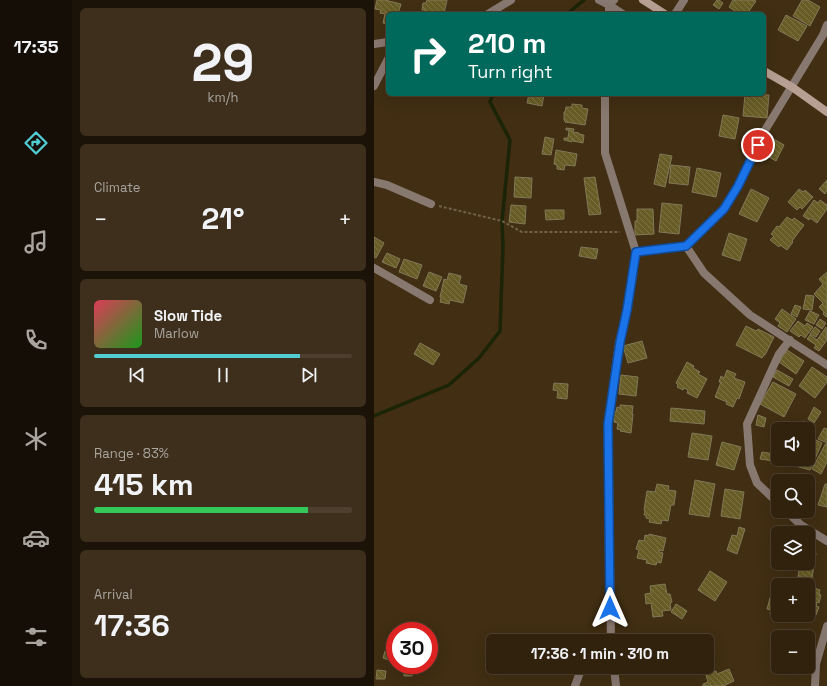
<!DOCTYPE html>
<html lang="en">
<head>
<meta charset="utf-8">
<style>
	body { margin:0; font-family:"Space Grotesk",sans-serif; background:#3d2f1c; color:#f1f3f6; height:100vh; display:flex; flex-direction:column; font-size:15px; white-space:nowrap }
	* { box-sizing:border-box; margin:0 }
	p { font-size:13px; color:#a8a49e }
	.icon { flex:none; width:22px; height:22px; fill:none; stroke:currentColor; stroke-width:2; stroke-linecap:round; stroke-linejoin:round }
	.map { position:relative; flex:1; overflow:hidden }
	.sheet { display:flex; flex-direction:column; gap:8px; padding:8px; background:#1b1308; width:302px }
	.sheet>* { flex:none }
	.top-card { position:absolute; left:12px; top:12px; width:380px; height:84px; border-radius:6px; box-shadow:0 4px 16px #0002,0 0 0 1px #4c3f2e; background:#00695c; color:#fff; overflow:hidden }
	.buttons { position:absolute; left:397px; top:422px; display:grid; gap:8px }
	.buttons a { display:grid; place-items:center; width:44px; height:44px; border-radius:6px; background:#31220e; box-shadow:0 4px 16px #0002,0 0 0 1px #4c3f2e; font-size:20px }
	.speed { position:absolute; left:12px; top:622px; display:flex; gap:8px; font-size:20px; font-weight:700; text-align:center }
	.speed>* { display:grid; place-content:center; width:52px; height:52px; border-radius:50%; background:#31220e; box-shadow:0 4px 16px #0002,0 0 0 1px #4c3f2e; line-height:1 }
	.speed .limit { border:6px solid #d22; background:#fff; color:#111 }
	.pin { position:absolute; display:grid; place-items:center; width:34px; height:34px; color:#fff; margin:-17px; border:2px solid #fff; border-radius:50%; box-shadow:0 1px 4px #0007 }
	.me { position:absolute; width:44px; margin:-22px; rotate:0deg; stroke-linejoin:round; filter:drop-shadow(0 0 3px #0008) }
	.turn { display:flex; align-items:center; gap:14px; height:84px; padding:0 16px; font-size:18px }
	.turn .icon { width:52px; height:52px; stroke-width:2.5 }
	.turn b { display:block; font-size:28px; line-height:34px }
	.big { font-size:30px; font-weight:600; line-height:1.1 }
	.sheet .tile { flex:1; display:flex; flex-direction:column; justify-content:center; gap:6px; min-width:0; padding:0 14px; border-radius:6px; background:#3d2f1c }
	.sheet .dial { align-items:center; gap:0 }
	.dial b { font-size:52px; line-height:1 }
	.song { display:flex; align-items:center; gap:12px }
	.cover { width:48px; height:48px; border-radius:6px; background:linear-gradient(135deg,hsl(350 70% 55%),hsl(120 70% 35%)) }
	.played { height:4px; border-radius:2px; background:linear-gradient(90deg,#51ccd3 80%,#4c3f2e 80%) }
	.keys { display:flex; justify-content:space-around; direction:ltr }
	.heat { display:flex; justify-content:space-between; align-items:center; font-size:22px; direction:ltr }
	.charge { height:6px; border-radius:3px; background:linear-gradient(90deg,#34c759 83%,#4c3f2e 0) }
	.trip { position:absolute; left:112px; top:634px; width:228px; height:40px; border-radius:6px; background:#31220e; box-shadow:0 4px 16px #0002,0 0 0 1px #4c3f2e; font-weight:600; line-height:40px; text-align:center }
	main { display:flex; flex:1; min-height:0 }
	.dock { display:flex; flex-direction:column; width:72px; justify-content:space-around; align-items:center; background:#140e06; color:#a8a49e }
	.dock .icon { width:28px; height:28px }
	.dock .selected { color:#51ccd3 }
	.dock b { font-size:18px; color:#f1f3f6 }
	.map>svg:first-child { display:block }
</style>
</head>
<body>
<main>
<nav class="dock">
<b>17:35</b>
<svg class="icon selected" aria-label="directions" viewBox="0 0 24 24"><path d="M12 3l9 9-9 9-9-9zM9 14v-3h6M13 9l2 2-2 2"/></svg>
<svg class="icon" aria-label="music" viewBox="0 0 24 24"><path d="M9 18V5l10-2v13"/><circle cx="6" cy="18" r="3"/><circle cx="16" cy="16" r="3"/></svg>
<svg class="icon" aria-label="phone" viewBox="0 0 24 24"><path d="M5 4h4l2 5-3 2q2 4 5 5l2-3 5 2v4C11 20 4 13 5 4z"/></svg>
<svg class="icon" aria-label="climate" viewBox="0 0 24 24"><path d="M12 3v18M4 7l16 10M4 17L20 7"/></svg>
<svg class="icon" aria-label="car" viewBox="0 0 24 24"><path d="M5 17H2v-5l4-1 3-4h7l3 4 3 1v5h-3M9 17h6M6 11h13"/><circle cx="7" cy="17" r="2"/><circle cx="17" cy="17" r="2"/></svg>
<svg class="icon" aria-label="filters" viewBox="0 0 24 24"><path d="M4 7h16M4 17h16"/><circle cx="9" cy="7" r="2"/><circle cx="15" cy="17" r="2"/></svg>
</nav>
<section class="sheet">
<div class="tile dial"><b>29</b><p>km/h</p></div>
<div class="tile"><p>Climate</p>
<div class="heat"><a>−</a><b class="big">21°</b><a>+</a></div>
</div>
<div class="tile">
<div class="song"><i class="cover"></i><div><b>Slow Tide</b><p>Marlow</p></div></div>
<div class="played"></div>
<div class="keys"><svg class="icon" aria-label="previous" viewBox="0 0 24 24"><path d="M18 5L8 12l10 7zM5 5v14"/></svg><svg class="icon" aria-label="pause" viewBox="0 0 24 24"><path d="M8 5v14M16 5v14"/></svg><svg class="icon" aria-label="next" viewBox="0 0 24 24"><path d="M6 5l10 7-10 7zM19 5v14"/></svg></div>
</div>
<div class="tile"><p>Range · 83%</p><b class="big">415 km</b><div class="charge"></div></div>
<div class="tile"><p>Arrival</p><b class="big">17:36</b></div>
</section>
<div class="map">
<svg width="453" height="686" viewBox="0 0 453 686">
	<defs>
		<pattern id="building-back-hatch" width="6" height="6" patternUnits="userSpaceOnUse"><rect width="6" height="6" fill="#685d26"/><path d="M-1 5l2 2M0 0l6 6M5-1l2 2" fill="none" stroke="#7d7344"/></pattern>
	</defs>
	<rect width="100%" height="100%" fill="#412e13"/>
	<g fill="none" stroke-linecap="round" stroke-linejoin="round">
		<path stroke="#1b2406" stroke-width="3.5" d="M193 14 210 0
			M0 416 75 385 105 358 126 331 129 247 128 221 136 140 116 102 119 94"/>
	</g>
	<path fill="url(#building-back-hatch)" stroke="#807957" d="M3 0H11L27 4 24 14H14V24L9 23 11 14 6 13 7 10 1 9Z
		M53 0H73L70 14H60L51 13V10H48L49 3H52Z
		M343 0H345L349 3 345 9 339 5Z
		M359 0H380L382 1 373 14H365L355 7Z
		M428 0H434L446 7 436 26 419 16Z
		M412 15 433 26 424 41 404 30Z
		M155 94H170L168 106 153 103Z
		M371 94 395 95 393 118 369 116Z
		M198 104 208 105V108L214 109 211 125 191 122V121L190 120V112H191L192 107H198Z
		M349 115 365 118 361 139 345 136Z
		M192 128 200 129 199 132 205 133V134L210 135 209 143 199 141 200 140 198 139V142L190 140V138H194L195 130H192Z
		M171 137 180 139 177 155 168 154Z
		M398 138 410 145 402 161 390 154Z
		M182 150 203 154 201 166 191 165 190 170 183 169V165L180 164Z
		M286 154 298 156 291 187 280 184Z
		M297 165 316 167 314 185 295 183Z
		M323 168 347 173 342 197 318 192Z
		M141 177 158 178 157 198 140 197Z
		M221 177 227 214 215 215 210 178Z
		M453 180V191L451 194 445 189Z
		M377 189 395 198 383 222 365 214Z
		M425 189 429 192 431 190 439 197 428 209 426 207 423 210 414 202Z
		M440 200 444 203 446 200 453 205V209L443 223 436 218 435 220 429 216Z
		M288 203 308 205 305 234 285 232Z
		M137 205 152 206 151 224 135 222Z
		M263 209H279L280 234 261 235V221H263Z
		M171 210H190V219L172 220Z
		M413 217 418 220 420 218 430 225 418 241 419 242 413 250 406 245 405 247 396 240 400 236 397 234 403 226 405 227Z
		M355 233 373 239 366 261 348 255Z
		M0 237 10 243 2 258 0 257Z
		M207 247 224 249 222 259 205 256Z
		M13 253 26 259 22 268 8 262Z
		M30 259 48 265 43 279 25 272Z
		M55 272 68 277 62 291 49 286Z
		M453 272V316L452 317 449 314 450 312 445 307 449 303 440 294 449 284 445 279Z
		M75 273 87 276 85 284 93 286 89 303 76 300 75 304 66 302 67 298 66 297 70 279 73 280Z
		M432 295 440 296 438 310 429 309Z
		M421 305 427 307 423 317 417 314Z
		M408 309 422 319 413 332 404 326 406 323 401 319Z
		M436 311 445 315 440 324 431 320Z
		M446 319 452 323 448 329 442 325Z
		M424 321 431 326 433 323 439 327 431 338 427 335 425 337 416 331Z
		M372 326 382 331 384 329 400 337 391 355H390L388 358 362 345Z
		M441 327 446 331 442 337 436 334Z
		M452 327 453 340 445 351 440 348 442 345 433 339 436 335 443 340Z
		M268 341 273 358 254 363 249 346Z
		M46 343 66 354 59 365 40 354Z
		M413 350 430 361 422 374 405 362Z
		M313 362 320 366 319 368 326 372 324 374 333 379 323 398 313 393 314 390 310 388 309 390 303 387 304 385 302 383Z
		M438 367 453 377V382L441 398 425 386Z
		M353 370 362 374 360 378 371 382 365 399 363 398 359 407 352 404 353 402 341 397 347 382H345L347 376 350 378Z
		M403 370 419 379 415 386 399 377Z
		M247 375 264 377 262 396 245 394Z
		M399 382 422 394 410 417 386 404Z
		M180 383 194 384 193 399 183 398 184 391 179 390Z
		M246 405 259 406 258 414H259L257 433 246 431 247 430 243 429 244 423 240 422 241 420H239V411L242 412 243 407 246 408Z
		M440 407 447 412 440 423 434 419Z
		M297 408 331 411 330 424 296 421Z
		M384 415 392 418 390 427 382 425Z
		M429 421 436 423 434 429H426Z
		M450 428 453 429V439L451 442 444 439Z
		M318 433 338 436 334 460 314 457Z
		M440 439 448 443 441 459 434 455V452Z
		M453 441V462L447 474 438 469Z
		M348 442 367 447 360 470 342 465Z
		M388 452 400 454 399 461 386 459Z
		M420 459H425L439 463 436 470 418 465Z
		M321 480 341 484 335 517 315 514Z
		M283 484 295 486 294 490 302 491 300 505H297L294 521 288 520 287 524 275 522 276 519 272 518V515H270L271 511 270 510 273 491 281 492Z
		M451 484H453V507L444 505Z
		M351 489 370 492 366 519 347 516Z
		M365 527 371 529 363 554 353 550 358 535 363 536Z
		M275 534 292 538 289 551 285 550V552L289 553 287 563 283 562 282 565 272 563 273 560 263 558 265 550 262 549 265 540 270 541 271 535 275 536Z
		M434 552 442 553 438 578 424 577 426 563H434Z
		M336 571 353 582 341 601 324 590Z
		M291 584 293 594H296L298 602 296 603 297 610 288 611 289 616 279 617 277 603 272 604 271 594 277 593 276 586Z
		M434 586 446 590 445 594 447 595 445 603 443 602 442 606 445 607 442 615 434 613Z
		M398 591 404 592V615H411L410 618 396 614 397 610 393 609Z
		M302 604 313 611 308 619 297 612Z
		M11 651 21 654V662L9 658Z
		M30 665H39L38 676H30Z
		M355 669 360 681 351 685V686H329V684L334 682 332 675 342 671 343 674Z
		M3 670 12 671 11 679H2Z"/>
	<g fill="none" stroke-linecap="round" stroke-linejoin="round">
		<path stroke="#72614a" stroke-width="2" stroke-dasharray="3 2" stroke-linecap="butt" d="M65 206 128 221 148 232H246"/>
		<path stroke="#877870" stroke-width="8" d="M225 0 235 5 240 0
			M114 14 137 0
			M235 14V5L249 14
			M301 14 310 0
			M0 44 14 42
			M0 86 14 59
			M231 94V153L262 252 253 310 245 343 234 424 237 641
			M0 182 13 185 57 204
			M312 246 330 273 376 315 453 365
			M262 252 312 246 349 209 364 186 390 132 449 35 453 25
			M0 268 56 300
			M404 503 383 483 376 465 373 424 405 354 416 340
			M412 511 427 525 453 541
			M227 641 236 637
			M240 667 242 686
			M201 686 208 667
			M441 686 442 664 453 626"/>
		<path stroke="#b79f93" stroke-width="8" d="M269 0 291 14
			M390 71 418 87 453 112"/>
	</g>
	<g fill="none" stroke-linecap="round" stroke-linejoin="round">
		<defs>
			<path id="route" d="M236 608 234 424 246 342 253 310 262 252 312 246 350 209 364 186 384 145"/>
		</defs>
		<use href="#route" stroke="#114b97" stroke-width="10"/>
		<use href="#route" stroke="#1a73e8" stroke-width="7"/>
	</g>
</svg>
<div class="buttons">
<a><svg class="icon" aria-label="sound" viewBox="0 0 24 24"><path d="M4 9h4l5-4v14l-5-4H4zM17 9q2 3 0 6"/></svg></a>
<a><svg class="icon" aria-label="search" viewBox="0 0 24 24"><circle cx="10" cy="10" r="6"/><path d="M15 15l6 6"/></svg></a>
<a><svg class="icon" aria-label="layers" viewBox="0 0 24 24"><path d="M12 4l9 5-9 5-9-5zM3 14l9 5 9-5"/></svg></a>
<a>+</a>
<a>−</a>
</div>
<div class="speed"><div class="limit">30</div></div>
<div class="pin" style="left:384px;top:145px;background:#d93025"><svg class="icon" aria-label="arrive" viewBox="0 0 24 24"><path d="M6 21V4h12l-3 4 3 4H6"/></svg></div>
<svg class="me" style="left:236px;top:608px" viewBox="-20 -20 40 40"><path d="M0-17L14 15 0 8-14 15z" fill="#1a73e8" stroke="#fff" stroke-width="4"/></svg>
<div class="trip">17:36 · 1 min · 310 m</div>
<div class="top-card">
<div class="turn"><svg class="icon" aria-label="right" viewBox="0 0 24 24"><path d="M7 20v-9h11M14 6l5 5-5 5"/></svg><div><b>210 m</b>Turn right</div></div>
</div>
</div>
</main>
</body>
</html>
